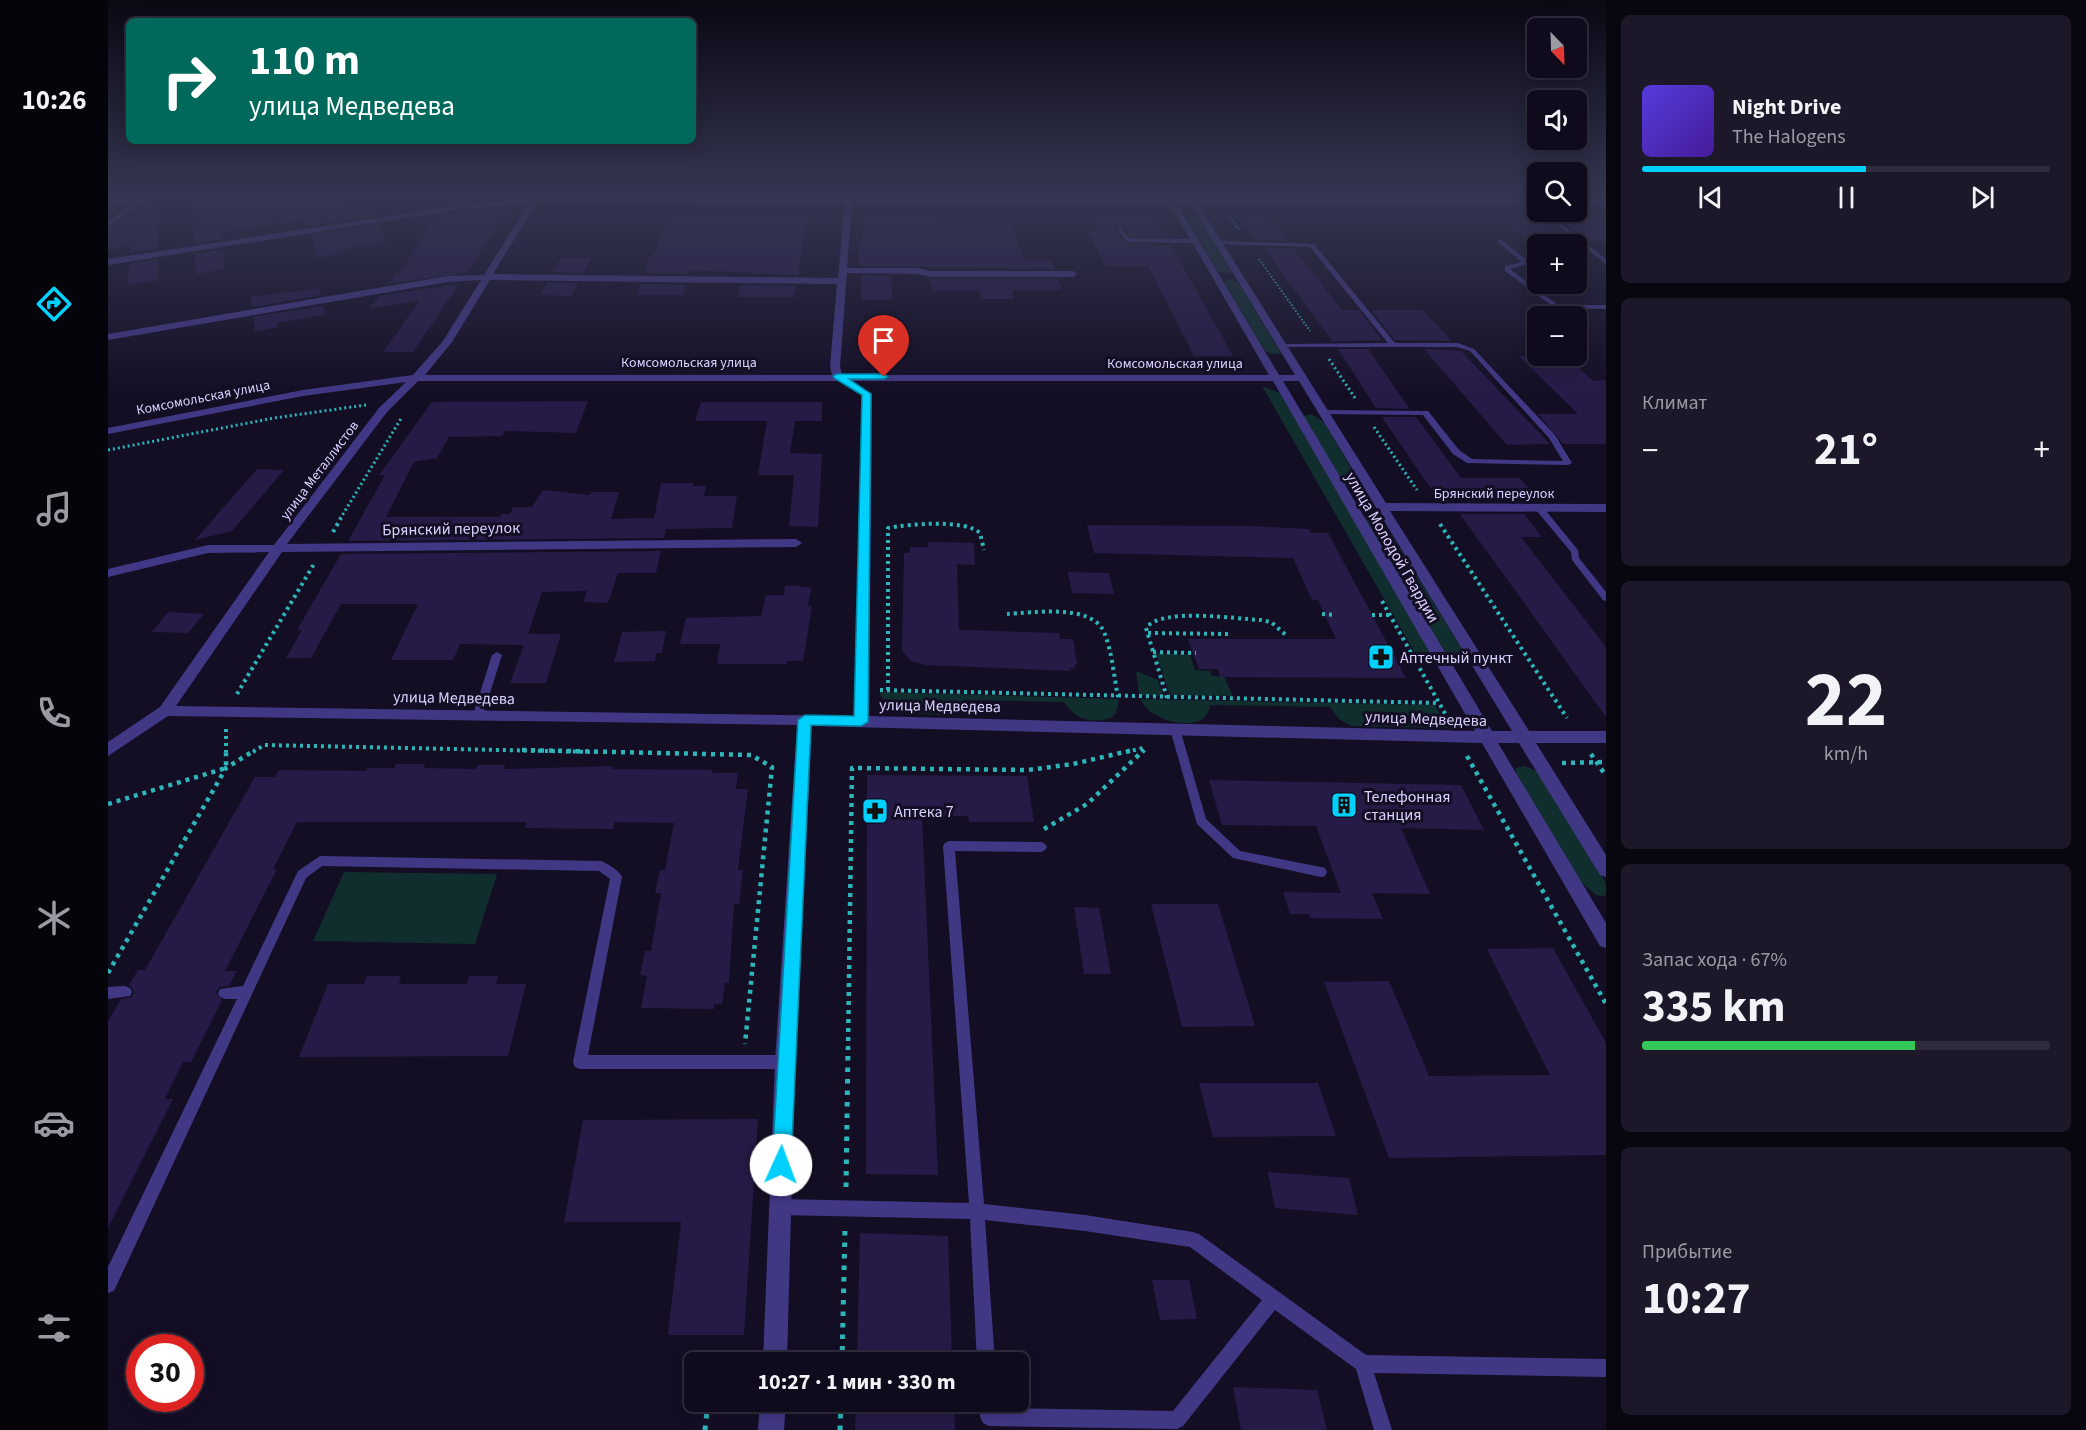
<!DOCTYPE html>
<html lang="ru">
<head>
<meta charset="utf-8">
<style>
	body { margin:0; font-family:"Source Sans 3",sans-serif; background:#1d1829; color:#f1f3f6; height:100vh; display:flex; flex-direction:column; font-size:22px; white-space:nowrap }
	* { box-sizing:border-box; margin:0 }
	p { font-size:20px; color:#9b9aa3 }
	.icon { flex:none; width:33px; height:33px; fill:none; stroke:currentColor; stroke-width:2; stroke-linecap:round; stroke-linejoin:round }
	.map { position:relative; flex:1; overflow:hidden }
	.drawer { display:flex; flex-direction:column; gap:15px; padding:15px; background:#08060f; width:480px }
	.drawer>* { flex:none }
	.top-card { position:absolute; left:18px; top:18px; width:570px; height:126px; border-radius:9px; box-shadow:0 3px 15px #0003,0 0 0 2px #2f2b3b; background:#00695c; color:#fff; overflow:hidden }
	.needle { width:39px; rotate:157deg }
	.controls { position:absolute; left:1419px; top:18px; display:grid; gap:12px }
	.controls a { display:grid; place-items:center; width:60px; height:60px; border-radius:9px; background:#0f0a1c; box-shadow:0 3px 15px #0003,0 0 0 2px #2f2b3b; font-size:30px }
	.speed { position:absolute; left:18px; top:1334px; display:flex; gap:12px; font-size:30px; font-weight:700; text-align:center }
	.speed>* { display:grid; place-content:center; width:78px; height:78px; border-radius:50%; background:#0f0a1c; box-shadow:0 3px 15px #0003,0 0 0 2px #2f2b3b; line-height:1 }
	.speed .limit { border:9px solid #d22; background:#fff; color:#111 }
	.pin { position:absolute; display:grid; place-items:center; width:51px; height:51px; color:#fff; margin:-62px -26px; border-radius:50% 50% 50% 0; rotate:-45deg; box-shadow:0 0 6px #0007 }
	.pin .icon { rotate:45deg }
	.me { position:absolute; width:66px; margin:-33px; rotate:2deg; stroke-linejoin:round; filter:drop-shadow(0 0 4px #0008) }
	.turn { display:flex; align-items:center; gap:21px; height:126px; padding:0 24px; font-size:27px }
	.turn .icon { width:78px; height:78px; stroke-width:2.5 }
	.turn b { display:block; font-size:42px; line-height:51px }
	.big { font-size:45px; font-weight:700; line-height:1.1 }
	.drawer .tile { flex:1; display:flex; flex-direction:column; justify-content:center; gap:9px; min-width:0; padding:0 21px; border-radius:9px; background:#1d1829 }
	.drawer .dial { align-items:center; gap:0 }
	.dial b { font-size:78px; line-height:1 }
	.song { display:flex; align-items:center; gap:18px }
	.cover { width:72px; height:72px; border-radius:9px; background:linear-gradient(135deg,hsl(250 70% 55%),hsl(260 70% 35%)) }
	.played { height:6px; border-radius:3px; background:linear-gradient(90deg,#00d0fd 55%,#2f2b3b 55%) }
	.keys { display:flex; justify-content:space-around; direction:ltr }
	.heat { display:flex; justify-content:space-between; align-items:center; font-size:33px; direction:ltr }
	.charge { height:9px; border-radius:4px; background:linear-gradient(90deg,#34c759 67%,#2f2b3b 0) }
	.trip { position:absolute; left:576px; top:1352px; width:345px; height:60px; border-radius:9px; background:#0f0a1c; box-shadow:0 3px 15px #0003,0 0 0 2px #2f2b3b; font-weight:700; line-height:60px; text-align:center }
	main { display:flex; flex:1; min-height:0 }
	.menu { display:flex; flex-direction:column; width:108px; justify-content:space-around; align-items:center; background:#06040b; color:#9b9aa3 }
	.menu .icon { width:42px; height:42px }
	.menu .current { color:#00d0fd }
	.menu b { font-size:27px; color:#f1f3f6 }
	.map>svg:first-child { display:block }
</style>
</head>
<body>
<main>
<nav class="menu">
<b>10:26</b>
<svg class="icon current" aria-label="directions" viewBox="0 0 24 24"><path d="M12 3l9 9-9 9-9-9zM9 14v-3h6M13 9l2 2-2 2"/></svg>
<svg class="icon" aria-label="music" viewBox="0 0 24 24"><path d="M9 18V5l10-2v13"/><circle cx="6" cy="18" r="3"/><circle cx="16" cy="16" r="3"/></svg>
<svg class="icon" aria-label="phone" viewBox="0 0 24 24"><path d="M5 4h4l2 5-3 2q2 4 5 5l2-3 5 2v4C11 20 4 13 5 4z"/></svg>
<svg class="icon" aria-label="climate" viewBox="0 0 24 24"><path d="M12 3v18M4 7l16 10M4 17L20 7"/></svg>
<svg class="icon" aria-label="car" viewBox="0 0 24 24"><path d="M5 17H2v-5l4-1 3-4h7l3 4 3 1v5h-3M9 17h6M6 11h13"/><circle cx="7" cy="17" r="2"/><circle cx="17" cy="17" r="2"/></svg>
<svg class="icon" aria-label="filters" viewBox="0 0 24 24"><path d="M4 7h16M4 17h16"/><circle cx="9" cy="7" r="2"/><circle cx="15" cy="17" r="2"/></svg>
</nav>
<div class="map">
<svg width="1498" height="1430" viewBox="0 0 1498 1430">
	<rect width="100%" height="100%" fill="#140e25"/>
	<path fill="#112e2f" d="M917 194H1038L1040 198 926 199 916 198Z
		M1083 215 1092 218 1124 273 1110 272 1079 218Z
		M1121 279 1130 282 1173 353 1165 354 1157 351 1116 282Z
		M1154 386 1172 393 1326 657 1314 665Z
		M1203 414 1216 422 1254 487 1245 488 1236 484 1195 416Z
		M1263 513 1272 516 1360 659 1359 664 1347 665 1340 661 1256 518Z
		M1048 653 1082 655 1087 670 1102 671 1104 676 1116 677 1125 696 1062 695Z
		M1028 671 1050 680 1055 696 1031 695Z
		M771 692 1011 699 1008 713 1003 718C980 723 970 721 956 702L856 700 849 712 840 715 786 713 778 705Z
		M1033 699 1327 705 1340 728 1243 726 1231 719 1222 707 1102 705C1098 738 1038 720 1033 699Z
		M1416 766 1429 771 1498 883V896L1488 895 1471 880 1408 773V768Z
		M236 872 389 874 367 944 205 941Z"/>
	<path fill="#261a46" d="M120 194H238L239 206 262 202 268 216 200 226 198 219 113 233 114 239 86 244 83 200H121Z
		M343 194H410L408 197 336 206Z
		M49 201 50 249 22 253V246L0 250V229L37 203Z
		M402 207 358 273 280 284 290 271 291 274 329 215Z
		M561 215H698L690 275 582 270 581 274 536 273 541 258 547 253Z
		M754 215H830L832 224H904L917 261 943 260 946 269 752 266 750 263 752 240 755 239Z
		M1045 215 1057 236H1022L1012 225 1007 230 1019 244 1063 245 1125 356H1086L1040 266H997L980 231H991L984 216Z
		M1130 216H1161L1180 241 1146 240Z
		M1396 220H1440L1466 241H1458L1462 244H1425Z
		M1452 220H1498V241H1479Z
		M271 224 278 242 234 250 235 253 209 258 203 235Z
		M1156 248 1186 249 1234 310H1251L1274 340 1224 341Z
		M115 249 117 269 88 274 87 254Z
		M453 258H483L475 273 444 272Z
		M50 259V280L20 285 21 264Z
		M753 275 783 276 785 300H753Z
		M822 279H950L954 290H904L906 299H873L872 291H824Z
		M439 283H470L464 296 432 295Z
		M351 284 305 352H275L312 300 261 309 271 296Z
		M532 284 578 285 575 295H529Z
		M632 285 688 286 686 297H630Z
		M211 288 213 295 144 307 143 297Z
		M215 306 217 315 169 323 170 327 147 331 145 317Z
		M1263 310H1315L1344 341 1287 340Z
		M1230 349H1260L1302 409 1268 408Z
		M1316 349 1353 351 1442 444 1399 445Z
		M1411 356H1458L1485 381 1498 380V444H1455L1430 414H1470Z
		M480 401 468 433 397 431 394 436 341 437 329 458 306 462 278 517H392L393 514H402L405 507H424L435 490 482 495 483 492H511L503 519 546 518 553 483H585V486H598L596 496H629L624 528 558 529 556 538 240 541 277 475H271L324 402Z
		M593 402H714V421H687L682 453 714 454 710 527 681 526 686 475H650L659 421H587Z
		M1274 417H1308L1353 478H1412L1429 499 1343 501 1330 499Z
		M149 469 176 470 124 531 87 540Z
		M1352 514H1416L1434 537H1413L1498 647V717Z
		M979 525 1140 526 1201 529 1203 533H1220L1298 678 1112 677 1110 669H1091L1080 639H1228L1210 600H1204L1185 558 986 553Z
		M820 542 866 543 867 565 849 564 851 630 951 633 952 639H965L969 664H967V669L962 668 963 671 818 665 803 661 794 651 796 553H802V547H820Z
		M553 551 548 573H510L500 603 475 602 479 591 434 592 420 634H453L438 683H402L416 645 352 644 345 660H283L310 604H233L203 658H178L194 630H189L233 554Z
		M960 572 1001 573 1006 594 964 593Z
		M682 585 703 588 700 606H704L695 661H679L678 664H609L612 644H572L578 618 653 616 658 595H676L677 586Z
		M60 612 96 614 80 633 44 632Z
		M558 631 554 653H548L547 661 506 662 514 632Z
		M288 764H317L316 768 368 769 370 765H397L396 769 505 766 504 769 605 770 604 773H630L628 789H640L630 870H635L631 904H626L621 983H617L614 1004H606V1009L533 1008 539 976 532 975 537 951H543L553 893H547L552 870H557L566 823 507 822 505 829 417 828 419 822H189L165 869H169L117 971H129L121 986 112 987 108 992 114 1000 83 1062H75L57 1099H65L0 1228V1022L13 999 24 997 26 991 21 985 30 970H37L147 777H167L171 770 258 771 259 768H286Z
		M759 775 919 776 926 822H861L860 816H814L830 1175 758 1174Z
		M1101 780 1353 785 1376 830 1293 828 1322 894 1264 893 1275 919 1202 918 1201 914H1182L1175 892 1233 893 1208 826 1114 825Z
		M1043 904H1110L1147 1026 1074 1027Z
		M966 907 991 908 1003 974H976Z
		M1445 948 1498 1043V1155L1281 1158 1216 982 1281 981 1321 1076 1442 1075 1379 949Z
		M259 976H293L291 984H359L361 976H390L388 984H418L400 1056 191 1057 220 984H256Z
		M1091 1083H1210L1228 1136 1105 1137Z
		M650 1119 636 1335H560L573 1222H456L475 1120Z
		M1160 1172 1241 1178 1250 1215 1167 1208Z
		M752 1233 840 1236 844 1362H749Z
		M1044 1280H1081L1089 1319 1052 1320Z
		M1125 1387 1209 1390 1219 1430H1133Z
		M748 1401H846L847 1430H747Z"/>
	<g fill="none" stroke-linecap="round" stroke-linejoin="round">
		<path stroke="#2cb6b9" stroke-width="2" stroke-dasharray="1.5 2" stroke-linecap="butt" d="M1122 217 1131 230
			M1151 259 1202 331"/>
		<path stroke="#2cb6b9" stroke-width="3" stroke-dasharray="2 3" stroke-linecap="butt" d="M1221 359 1247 398
			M1266 427 1309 490
			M0 450 166 418 258 405
			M232 519 294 417"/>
		<path stroke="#2cb6b9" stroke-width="4" stroke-dasharray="3 4" stroke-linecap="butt" d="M1332 524 1459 718
			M225 532 233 518
			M1274 601 1339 717
			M899 614C924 613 983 603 996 632 1004 651 1006 677 1010 697
			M1214 614 1228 615
			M1264 615H1282
			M1040 633 1122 634
			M1045 652 1088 653
			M772 690 1331 703
			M780 690V528C800 524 857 519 872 533L876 550
			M129 694 206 564
			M1059 698 1038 628C1054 607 1127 619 1153 620L1163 622 1178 635
			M118 729V752
			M145 752 156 745 487 752
			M1018 752 1035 748
			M1034 752 1037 749"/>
		<path stroke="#2cb6b9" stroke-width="4.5" stroke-dasharray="4 5" stroke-linecap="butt" d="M414 750 643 755 664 767 637 1044
			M1483 754 1498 776
			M1359 756 1498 1004
			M1454 763 1498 762
			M0 804 118 768V750
			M936 829 979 804 1036 750
			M0 973 118 768 147 750
			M740 1050 744 768 920 770 965 764 1025 750"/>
		<path stroke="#2cb6b9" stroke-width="5" stroke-dasharray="4.5 7" stroke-linecap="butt" d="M738 1187 740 1048
			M734 1362 737 1228
			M597 1430 600 1401
			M732 1430 733 1401"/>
		<path fill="#413885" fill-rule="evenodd" d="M1145 194H1150L1154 202H1150Z
			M1433 212H1438L1498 259V264Z
			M1012 227 1021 238 1089 239 1092 241 1089 243 1019 242 1009 229Z
			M1392 239 1422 263 1402 269 1450 305H1498V309L1447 308 1397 271V266L1414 262 1390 242V240Z
			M1111 241 1206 244 1287 343H1350L1366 349 1447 435 1464 463 1460 465 1359 463 1345 454 1315 415 1212 414 1211 412 1215 410 1317 411H1320L1351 450 1364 459 1455 461 1441 438 1362 351 1349 347H1173V345L1175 344 1280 343 1202 247 1109 244 1108 243Z
			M1431 505 1434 506 1470 550 1471 558 1498 592V601L1495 600 1464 560 1463 552 1428 510 1427 508Z
			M389 652 394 655 375 715 374 718H366L365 715 384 655Z
			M1067 725 1072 729 1098 819 1132 851 1213 867 1217 868 1219 872 1217 876 1213 877 1125 858 1089 824 1062 729Z
			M841 841 933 842 937 844 939 847 937 850 933 852 847 851 876 1204 977 1215 1085 1232 1091 1234 1258 1355 1498 1359V1377L1266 1373 1284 1430H1266L1248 1369 1167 1310 1075 1426 1069 1429 881 1426 875 1423 872 1417 871 1401H889V1408L1065 1411 1154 1300 1082 1247 977 1231 877 1220 887 1362H869L862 1219 672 1215 667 1212 664 1207 667 1202 672 1199 861 1203 835 846 837 843Z
			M212 856 493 861C500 864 511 870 514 877L480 1055H677L682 1057 684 1062 682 1067 677 1069H472L467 1067 465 1062 502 879 491 871 214 866 198 878 6 1291 0 1293V1267L129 999H117L112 997 110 993 112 989 135 986 190 871Z
			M17 986 22 988 24 992 22 996 0 999V987Z"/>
		<path fill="#413885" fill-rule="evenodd" d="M49 194H70L36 201 0 227V221L25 203 0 206V202Z
			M426 194H433L431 198H737V194H745L744 198 1430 200V204H1090L1278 503 1498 504V512L1282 511 1421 731H1498V743H1428L1498 855V877L1492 875 1411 743H1390L1498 923V948L1492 946 1374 743 704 726 687 1062 679 1362H655L667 1062 689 725 60 716 0 756V742L52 707 161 552 100 553 0 577V569L100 545H166L271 408 298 382 195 396 0 434V428L195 390 305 375 335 341 373 280 340 282 0 340V334L340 276 376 275 421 203 348 210 0 265V259L348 206 424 198ZM429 202 737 203 730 278 385 274ZM744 203 1062 204 1161 375H734L732 366 739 273 809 274 823 277H965L969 274 965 271H823L809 268H739ZM1069 204H1083L1187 375H1171ZM382 280 729 284 722 366 724 375H317L344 342ZM310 381H730L754 395 746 716 68 706 174 552 688 547 694 543 688 539 179 544 279 412ZM744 381H1165L1367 731 761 716 764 394ZM1175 381H1191L1404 731H1384Z
			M1468 201H1498V205H1468Z
			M652 1401H678L676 1430H650Z"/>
	</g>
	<linearGradient id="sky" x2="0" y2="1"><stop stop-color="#0b0814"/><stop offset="0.49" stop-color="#343651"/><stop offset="1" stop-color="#343651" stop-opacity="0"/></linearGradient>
	<rect width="1498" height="395" fill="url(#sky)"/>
	<path fill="#00d0fd" stroke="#0087a4" stroke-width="1.5" d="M729 374H776L780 377 776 379H741L763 394 760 722 753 726 703 725 683 1165 680 1172 673 1175 666 1172 664 1165 690 720 697 715 746 716 754 395 726 378 725 376Z"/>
	<defs>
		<symbol id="pharmacy-square" viewBox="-11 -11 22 22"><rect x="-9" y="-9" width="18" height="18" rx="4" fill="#00d0fd" stroke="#140e25"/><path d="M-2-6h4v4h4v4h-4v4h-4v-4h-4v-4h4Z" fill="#111"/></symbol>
		<symbol id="building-square" viewBox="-11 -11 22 22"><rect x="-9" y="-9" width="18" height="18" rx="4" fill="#00d0fd" stroke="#140e25"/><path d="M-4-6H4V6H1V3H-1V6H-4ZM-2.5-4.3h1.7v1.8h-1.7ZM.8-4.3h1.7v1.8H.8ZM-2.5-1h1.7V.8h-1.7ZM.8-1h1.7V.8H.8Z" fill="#111"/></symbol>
	</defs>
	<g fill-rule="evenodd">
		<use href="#pharmacy-square" x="1258" y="642" width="30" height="30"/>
		<use href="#building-square" x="1221" y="790" width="30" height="30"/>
		<use href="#pharmacy-square" x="752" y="796" width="30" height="30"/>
	</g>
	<g text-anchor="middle" stroke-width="6" stroke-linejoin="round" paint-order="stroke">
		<g font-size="14" fill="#dbd2ff" stroke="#140e25">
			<text x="581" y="367">Комсомольская улица</text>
			<text x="1067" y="368">Комсомольская улица</text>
			<text transform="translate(95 397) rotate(-11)" y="5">Комсомольская улица</text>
			<text transform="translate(211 470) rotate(-53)" y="5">улица Металлистов</text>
			<text x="1386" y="498">Брянский переулок</text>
		</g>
		<g font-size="16" fill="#dbd2ff" stroke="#140e25">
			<text transform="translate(343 528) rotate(-1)" y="6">Брянский переулок</text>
			<text transform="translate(1285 547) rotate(60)" y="6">улица Молодой Гвардии</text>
			<text transform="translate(346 697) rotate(1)" y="6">улица Медведева</text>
			<text transform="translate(832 705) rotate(1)" y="6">улица Медведева</text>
			<text transform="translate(1318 718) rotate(2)" y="6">улица Медведева</text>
		</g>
		<g font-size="16" fill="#dbd2ff" stroke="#140e25" text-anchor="start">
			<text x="1292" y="663">Аптечный пункт</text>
			<text x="1256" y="802">Телефонная<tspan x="1256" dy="18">станция</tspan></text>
			<text x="786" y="817">Аптека 7</text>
		</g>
	</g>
</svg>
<div class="controls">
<a><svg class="needle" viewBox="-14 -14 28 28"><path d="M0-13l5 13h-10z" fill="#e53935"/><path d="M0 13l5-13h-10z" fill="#9b9aa3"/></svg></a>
<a><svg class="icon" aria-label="sound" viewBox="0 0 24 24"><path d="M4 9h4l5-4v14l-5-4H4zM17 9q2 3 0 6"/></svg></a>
<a><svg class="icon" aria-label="search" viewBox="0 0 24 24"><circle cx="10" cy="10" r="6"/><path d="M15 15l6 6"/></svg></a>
<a>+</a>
<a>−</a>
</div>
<div class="speed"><div class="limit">30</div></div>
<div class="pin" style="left:776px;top:377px;background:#d93025"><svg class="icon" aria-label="arrive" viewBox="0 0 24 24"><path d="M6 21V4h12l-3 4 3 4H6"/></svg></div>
<svg class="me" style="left:673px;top:1165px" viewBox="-20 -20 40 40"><circle r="19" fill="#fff"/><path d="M0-13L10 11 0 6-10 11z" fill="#00d0fd"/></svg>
<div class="trip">10:27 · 1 мин · 330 m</div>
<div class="top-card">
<div class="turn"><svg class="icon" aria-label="right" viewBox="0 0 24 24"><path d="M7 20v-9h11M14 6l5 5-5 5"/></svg><div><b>110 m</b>улица Медведева</div></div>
</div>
</div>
<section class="drawer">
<div class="tile">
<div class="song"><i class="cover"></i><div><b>Night Drive</b><p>The Halogens</p></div></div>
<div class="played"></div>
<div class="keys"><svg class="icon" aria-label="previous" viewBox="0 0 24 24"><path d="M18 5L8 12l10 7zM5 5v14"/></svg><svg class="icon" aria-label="pause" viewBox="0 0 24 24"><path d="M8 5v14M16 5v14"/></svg><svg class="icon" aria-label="next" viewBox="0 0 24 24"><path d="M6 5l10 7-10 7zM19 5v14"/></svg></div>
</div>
<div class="tile"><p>Климат</p>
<div class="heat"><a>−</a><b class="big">21°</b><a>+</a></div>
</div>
<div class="tile dial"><b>22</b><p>km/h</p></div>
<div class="tile"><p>Запас хода · 67%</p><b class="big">335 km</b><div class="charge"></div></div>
<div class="tile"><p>Прибытие</p><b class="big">10:27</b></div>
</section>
</main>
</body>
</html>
